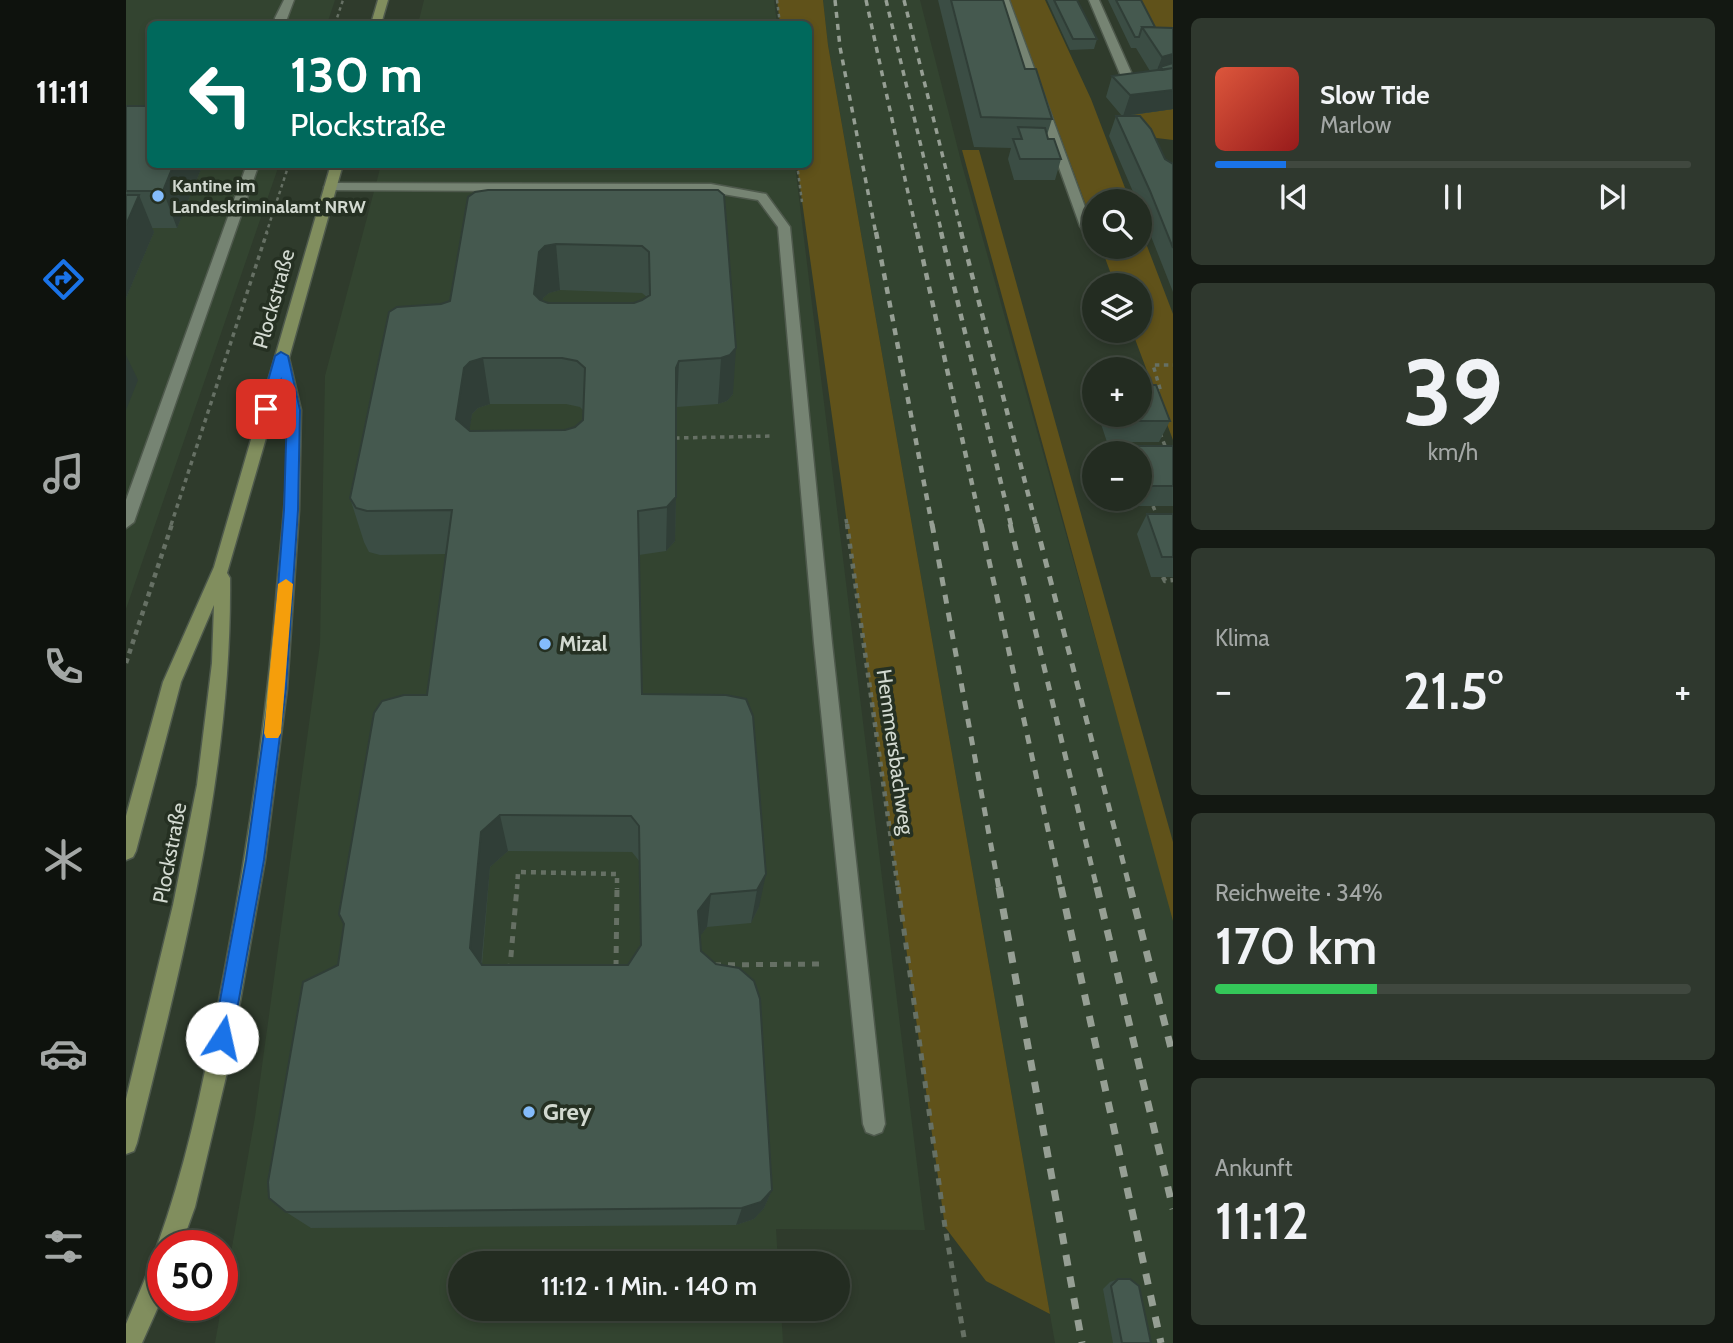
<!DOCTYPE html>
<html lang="de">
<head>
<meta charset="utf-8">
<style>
	body { margin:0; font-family:Cabin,sans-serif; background:#2f382e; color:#f1f3f6; height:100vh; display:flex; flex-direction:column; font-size:26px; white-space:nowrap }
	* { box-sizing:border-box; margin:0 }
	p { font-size:23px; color:#a3a7a5 }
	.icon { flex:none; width:38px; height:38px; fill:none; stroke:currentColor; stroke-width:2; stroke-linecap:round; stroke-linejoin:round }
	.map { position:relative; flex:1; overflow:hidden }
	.details { display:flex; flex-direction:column; gap:18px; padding:18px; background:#131812; width:560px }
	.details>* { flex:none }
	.top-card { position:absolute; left:21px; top:21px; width:665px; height:147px; border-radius:10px; box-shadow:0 4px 10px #0003,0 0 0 2px #40483f; background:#00695c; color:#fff; overflow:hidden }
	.fabs { position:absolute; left:956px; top:189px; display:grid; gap:14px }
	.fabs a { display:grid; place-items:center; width:70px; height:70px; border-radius:50%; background:#232c21; box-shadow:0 4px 10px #0003,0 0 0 2px #40483f; font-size:35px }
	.speed { position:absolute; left:21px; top:1230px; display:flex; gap:14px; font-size:35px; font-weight:700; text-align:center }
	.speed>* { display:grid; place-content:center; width:91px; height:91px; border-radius:50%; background:#232c21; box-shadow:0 4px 10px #0003,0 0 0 2px #40483f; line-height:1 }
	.speed .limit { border:10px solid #d22; background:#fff; color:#111 }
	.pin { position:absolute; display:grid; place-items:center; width:60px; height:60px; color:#fff; margin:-30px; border-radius:14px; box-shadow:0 4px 10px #0006 }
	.me { position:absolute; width:77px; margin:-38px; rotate:10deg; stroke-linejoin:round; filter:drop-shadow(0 0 5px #0008) }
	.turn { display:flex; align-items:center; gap:24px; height:147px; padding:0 28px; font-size:32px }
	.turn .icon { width:91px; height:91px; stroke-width:2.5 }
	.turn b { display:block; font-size:49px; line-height:60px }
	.big { font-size:52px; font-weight:600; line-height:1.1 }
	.details .widget { flex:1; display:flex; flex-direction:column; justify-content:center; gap:10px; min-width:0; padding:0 24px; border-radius:10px; background:#2f382e }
	.details .dial { align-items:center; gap:0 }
	.dial b { font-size:91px; line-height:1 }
	.song { display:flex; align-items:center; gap:21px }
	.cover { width:84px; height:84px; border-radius:10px; background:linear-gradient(135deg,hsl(10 70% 55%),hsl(0 70% 35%)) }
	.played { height:7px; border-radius:4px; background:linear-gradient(90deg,#1a73e8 15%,#40483f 15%) }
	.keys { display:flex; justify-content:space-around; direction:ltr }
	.heat { display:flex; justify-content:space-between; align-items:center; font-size:38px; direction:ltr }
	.charge { height:10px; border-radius:5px; background:linear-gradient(90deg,#34c759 34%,#40483f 0) }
	.trip { position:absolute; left:322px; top:1251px; width:402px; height:70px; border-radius:35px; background:#232c21; box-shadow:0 4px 10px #0003,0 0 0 2px #40483f; font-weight:600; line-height:70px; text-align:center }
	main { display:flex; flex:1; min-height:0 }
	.tabs { display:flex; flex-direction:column; width:126px; justify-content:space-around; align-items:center; background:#0e120d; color:#a3a7a5 }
	.tabs .icon { width:49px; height:49px }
	.tabs .on { color:#1a73e8 }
	.tabs b { font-size:32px; color:#f1f3f6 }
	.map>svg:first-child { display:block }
</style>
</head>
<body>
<main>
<nav class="tabs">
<b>11:11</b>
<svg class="icon on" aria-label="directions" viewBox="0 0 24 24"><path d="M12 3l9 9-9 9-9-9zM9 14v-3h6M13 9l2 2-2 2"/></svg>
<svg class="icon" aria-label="music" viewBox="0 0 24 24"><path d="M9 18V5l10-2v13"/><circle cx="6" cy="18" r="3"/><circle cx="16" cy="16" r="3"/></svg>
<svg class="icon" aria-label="phone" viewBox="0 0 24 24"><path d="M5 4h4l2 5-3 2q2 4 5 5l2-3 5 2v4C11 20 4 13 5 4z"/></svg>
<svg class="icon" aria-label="climate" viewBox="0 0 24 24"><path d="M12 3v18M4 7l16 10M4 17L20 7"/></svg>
<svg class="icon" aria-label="car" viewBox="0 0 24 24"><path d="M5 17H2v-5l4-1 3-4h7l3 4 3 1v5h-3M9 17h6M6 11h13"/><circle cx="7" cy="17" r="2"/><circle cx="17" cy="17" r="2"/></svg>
<svg class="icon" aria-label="filters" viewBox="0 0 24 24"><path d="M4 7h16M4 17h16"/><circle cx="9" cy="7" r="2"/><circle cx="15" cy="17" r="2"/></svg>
</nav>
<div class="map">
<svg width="1047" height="1343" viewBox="0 0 1047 1343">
	<rect width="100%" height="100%" fill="#2f3b2c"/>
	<path fill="#334430" d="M0 0H209L201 24H24V164L153 165 0 609Z
		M298 0H648L651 24H292Z
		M697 0H794L836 165 1047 914V1343H929L702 45Z
		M255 165H669L799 1230 650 1229 652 1263 334 1264V1309H655L657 1343H89L129 1117 194 644 199 376Z"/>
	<path fill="#60521a" d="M651 0H697L702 45 924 1314 860 1281 819 1227 671 165 682 164V24H654Z
		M884 0H919L965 99 1004 201H968V227Z
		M1006 0H1047V48H1032Z
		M1047 109V140L1014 136 997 116Z
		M836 150H853L1047 842V921Z
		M1013 225 1047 314V440L1006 331H1013V285H989L975 247H1013Z"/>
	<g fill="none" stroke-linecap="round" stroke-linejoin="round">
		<defs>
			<path id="minor" d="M158 0H168L159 24H149V18Z
				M873 0H883L966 226 964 229H956L954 226Z
				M963 0H973L1009 81 1007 83 997 81Z
				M121 164H133L8 522 0 528V500Z
				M204 183 585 184 640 194 664 227 706 643 759 1124 756 1132 748 1135 740 1132 737 1124 688 643 652 227 632 200 585 192 200 190 198 187Z"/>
			<path id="major" d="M252 0H262L255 24H245Z
				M205 164H217L163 358 175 410 173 510 161 689 139 860 103 1064 69 1207 55 1246H37V1296L16 1343H0V1324L29 1255 34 1252 31 1246C63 1158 81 1065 98 974 123 841 142 710 152 575 157 518 168 441 155 386L101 573 104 578C106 770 57 958 11 1143L8 1151 0 1154V1099L47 905 71 785 86 663 88 605 55 682 10 851 7 857 0 860V816L37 682 88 567Z"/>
		</defs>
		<use href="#minor" stroke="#4e594c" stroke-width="3"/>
		<use href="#major" stroke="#4e594c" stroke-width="3"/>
		<path stroke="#667064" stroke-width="2.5" stroke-dasharray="3.5 3.5" stroke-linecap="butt" d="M651 0 654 24
			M209 24 217 0
			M671 164 676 202
			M140 234 163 164"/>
		<path stroke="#667064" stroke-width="3.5" stroke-dasharray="4.5 4.5" stroke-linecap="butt" d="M1029 392H1035L1027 365H1047
			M1034 433 1041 451
			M549 438 648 436
			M1027 506 1032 518
			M720 519 721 525
			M45 525 141 232"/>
		<path stroke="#667064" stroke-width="4.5" stroke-dasharray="5 5" stroke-linecap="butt" d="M721 524 772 889
			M1037 577 1039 581 1047 580
			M0 663 46 524
			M391 889 392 872 491 874V889"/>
		<path stroke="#667064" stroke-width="5" stroke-dasharray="7 7" stroke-linecap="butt" d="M772 887 819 1227 839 1343
			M588 965 698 964
			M388 967H384L391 887
			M490 967 491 887"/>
		<use href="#minor" fill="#768473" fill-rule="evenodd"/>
		<use href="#major" fill="#818e5e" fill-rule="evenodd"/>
		<path stroke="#969f94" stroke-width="3.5" stroke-dasharray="6 6" stroke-linecap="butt" d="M709 0 714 47 750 234
			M740 0 791 234
			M760 0 816 234
			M778 0 836 234"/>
		<path stroke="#969f94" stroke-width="4.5" stroke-dasharray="7 7" stroke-linecap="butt" d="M750 232 806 525
			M791 232 855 525
			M815 232 885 525
			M835 232 910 525"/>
		<path stroke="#969f94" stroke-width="5" stroke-dasharray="9 9" stroke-linecap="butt" d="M806 524 873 889
			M855 524 935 889
			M884 524 971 889
			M910 524 1004 889"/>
		<path stroke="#969f94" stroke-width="7" stroke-dasharray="11 11" stroke-linecap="butt" d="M873 887 956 1343
			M935 887 1035 1343
			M971 887 1047 1209
			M1004 887 1047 1056"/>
	</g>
	<path fill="#3b4d44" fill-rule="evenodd" d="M812 0H877L899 69 926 119 921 135 922 139 935 159 929 180H888L882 159 885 148 848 147Z
		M921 0H951L971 39 968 49 944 50Z
		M982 0H1015L1029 27 1047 28V109L1000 116 1039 159 1047 164V292L1013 206V201H1011L983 136 990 116H996L980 97 986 76 1024 71 1010 48H1005Z
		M0 106 77 164 51 228H26L28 232 0 298Z
		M582 190 607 394 601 401 592 404 551 407 550 411V497L549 541 540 551 513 555 516 694 620 699 633 907 625 923 581 927 574 936 575 951 646 1190 638 1208 628 1219 610 1225 185 1228 160 1212 212 965 301 695 320 554 254 555 243 552 238 542 224 498 315 304 324 301 342 197ZM434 290 516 293 521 297 516 300 508 303H422L417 301V298L423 293ZM364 404H440L454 407 457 410V420L449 427 439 430 344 431 343 430 346 414 352 408ZM382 851 506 852 514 862 515 945 502 965H356L364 867Z
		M972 415H1013L1044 421 1033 442H981Z
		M998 446H1047V506H1002L999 499H1013V453H995Z
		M1021 514H1047V577H1025L1011 534Z
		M992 1279 1025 1343H987L977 1289 984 1282Z"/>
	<path fill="#303e37" d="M1047 54V82L1040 73 1034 67 1031 77 1028 78 1036 57Z
		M1047 90V109L997 116 1004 95Z
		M48 164H77L51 228 37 191Z
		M13 195 28 232 0 298V225Z
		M430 244 434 290 423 293 417 298 413 340 408 294 413 252 419 246Z
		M610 348 607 394 601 401 592 404 595 358Z
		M0 355 12 380 0 410Z
		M357 358 364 404 352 408 346 414 338 464 330 419 338 368 344 362Z
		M553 361 551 407 549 414 550 368Z
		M550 497 549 541 540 551 541 507Z
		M374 815 382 851 364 867 354 978 344 948 355 832Z
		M640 874 633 907 625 923 631 890Z
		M585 894 581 927 569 943 572 911Z
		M646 1190 638 1208 628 1219 610 1225 616 1208Z"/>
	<path fill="#45594f" stroke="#303e37" stroke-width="2" fill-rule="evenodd" d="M825 0H877L899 69H910L926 119 855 117Z
		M928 0H951L971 39H947Z
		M990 0H1015L1029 27H1016L1013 37H1009Z
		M1016 27 1047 28V54L1036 57Z
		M1047 63V68L1037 70 1034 67Z
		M1047 68V90L1004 95 986 76Z
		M0 106H24V164H48L37 191H0Z
		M990 116H1014L1025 129 1039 159 1047 164V248L1024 191Z
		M892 127 919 128 922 139H928L935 159H894L887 139H896Z
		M362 190H592L598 195 610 348 604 355 595 358 553 361 550 368V497L541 507 512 511 516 694 600 695 620 699 627 716 640 874 631 890 585 894 572 911 575 951 590 964 613 968 628 981 634 999 646 1190 635 1202 616 1208 160 1212 143 1198 142 1182 177 982 212 965 218 924 213 914 248 713 256 701 278 695H301L326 510 241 511 230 508 224 498 263 312 271 307 315 304 324 301 342 197 349 192ZM430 244 516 246 523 252 524 295 516 300 508 303H422L414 300 408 294 413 252 419 246ZM357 358H436L451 361 459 368 457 420 449 427 439 430 344 431 330 419 338 368 344 362ZM374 815 505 816 513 826 515 945 502 965H356L344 948 355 832Z
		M0 195H13L0 225Z
		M1013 385H1030L1044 421H990L988 415H1013Z
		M998 446H1047V486H1013V453H1001Z
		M1021 514H1047V557H1036Z
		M992 1279H1004L1013 1286 1025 1343H996L985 1286Z"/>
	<path fill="#1a73e8" stroke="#114b97" stroke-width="2" d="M155 352 162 356 174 410 172 510 160 689 138 860 106 1038 103 1045 96 1048 90 1045 87 1038 120 860 144 689 158 510 161 410 155 381 145 412H136L134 409 149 356Z"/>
	<path fill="#f59e0b" d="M160 579 167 584 155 733 152 738H140L138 733 152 584Z"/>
	<g fill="#84bcfb" stroke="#253022" stroke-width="2.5">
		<circle cx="32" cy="196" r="7"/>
		<circle cx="419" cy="644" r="7"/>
		<circle cx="403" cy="1112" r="7"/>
	</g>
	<g text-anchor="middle" stroke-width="7" stroke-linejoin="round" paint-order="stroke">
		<g font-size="18" font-weight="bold" fill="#d2d9d0" stroke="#253022" text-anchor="start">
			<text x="46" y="192">Kantine im<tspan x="46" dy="21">Landeskriminalamt NRW</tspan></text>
		</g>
		<g font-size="21" fill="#d2d9d0" stroke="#253022">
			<text transform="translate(148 299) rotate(-74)" y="7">Plockstraße</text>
			<text transform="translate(769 752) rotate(82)" y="7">Hemmersbachweg</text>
			<text transform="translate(44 853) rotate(-79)" y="7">Plockstraße</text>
		</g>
		<g font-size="21" font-weight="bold" fill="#d2d9d0" stroke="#253022" text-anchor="start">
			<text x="433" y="651">Mizal</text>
		</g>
		<g font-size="24" font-weight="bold" fill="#d2d9d0" stroke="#253022" text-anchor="start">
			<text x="417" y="1120">Grey</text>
		</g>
	</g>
</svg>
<div class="fabs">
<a><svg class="icon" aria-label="search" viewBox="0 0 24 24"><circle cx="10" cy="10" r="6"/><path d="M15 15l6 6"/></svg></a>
<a><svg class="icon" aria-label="layers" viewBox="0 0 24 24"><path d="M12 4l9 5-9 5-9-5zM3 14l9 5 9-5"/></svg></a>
<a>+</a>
<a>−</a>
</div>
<div class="speed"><div class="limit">50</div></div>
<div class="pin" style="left:140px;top:409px;background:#d93025"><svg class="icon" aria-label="arrive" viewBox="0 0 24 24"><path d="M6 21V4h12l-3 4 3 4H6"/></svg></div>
<svg class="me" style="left:96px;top:1038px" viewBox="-20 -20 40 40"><circle r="19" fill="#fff"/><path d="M0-13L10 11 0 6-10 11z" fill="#1a73e8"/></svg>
<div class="trip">11:12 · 1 Min. · 140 m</div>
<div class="top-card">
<div class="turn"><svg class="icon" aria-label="left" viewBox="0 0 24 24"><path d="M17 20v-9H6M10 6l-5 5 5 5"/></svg><div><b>130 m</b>Plockstraße</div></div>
</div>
</div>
<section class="details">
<div class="widget">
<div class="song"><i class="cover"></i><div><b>Slow Tide</b><p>Marlow</p></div></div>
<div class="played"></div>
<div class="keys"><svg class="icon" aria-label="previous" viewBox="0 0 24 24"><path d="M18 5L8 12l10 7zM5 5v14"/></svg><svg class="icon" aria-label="pause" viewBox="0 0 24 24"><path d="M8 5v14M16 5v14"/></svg><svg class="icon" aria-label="next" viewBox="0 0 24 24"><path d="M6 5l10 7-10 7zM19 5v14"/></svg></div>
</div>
<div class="widget dial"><b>39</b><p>km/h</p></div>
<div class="widget"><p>Klima</p>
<div class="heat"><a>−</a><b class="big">21.5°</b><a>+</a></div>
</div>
<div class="widget"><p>Reichweite · 34%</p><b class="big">170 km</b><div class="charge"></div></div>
<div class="widget"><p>Ankunft</p><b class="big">11:12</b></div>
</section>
</main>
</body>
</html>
